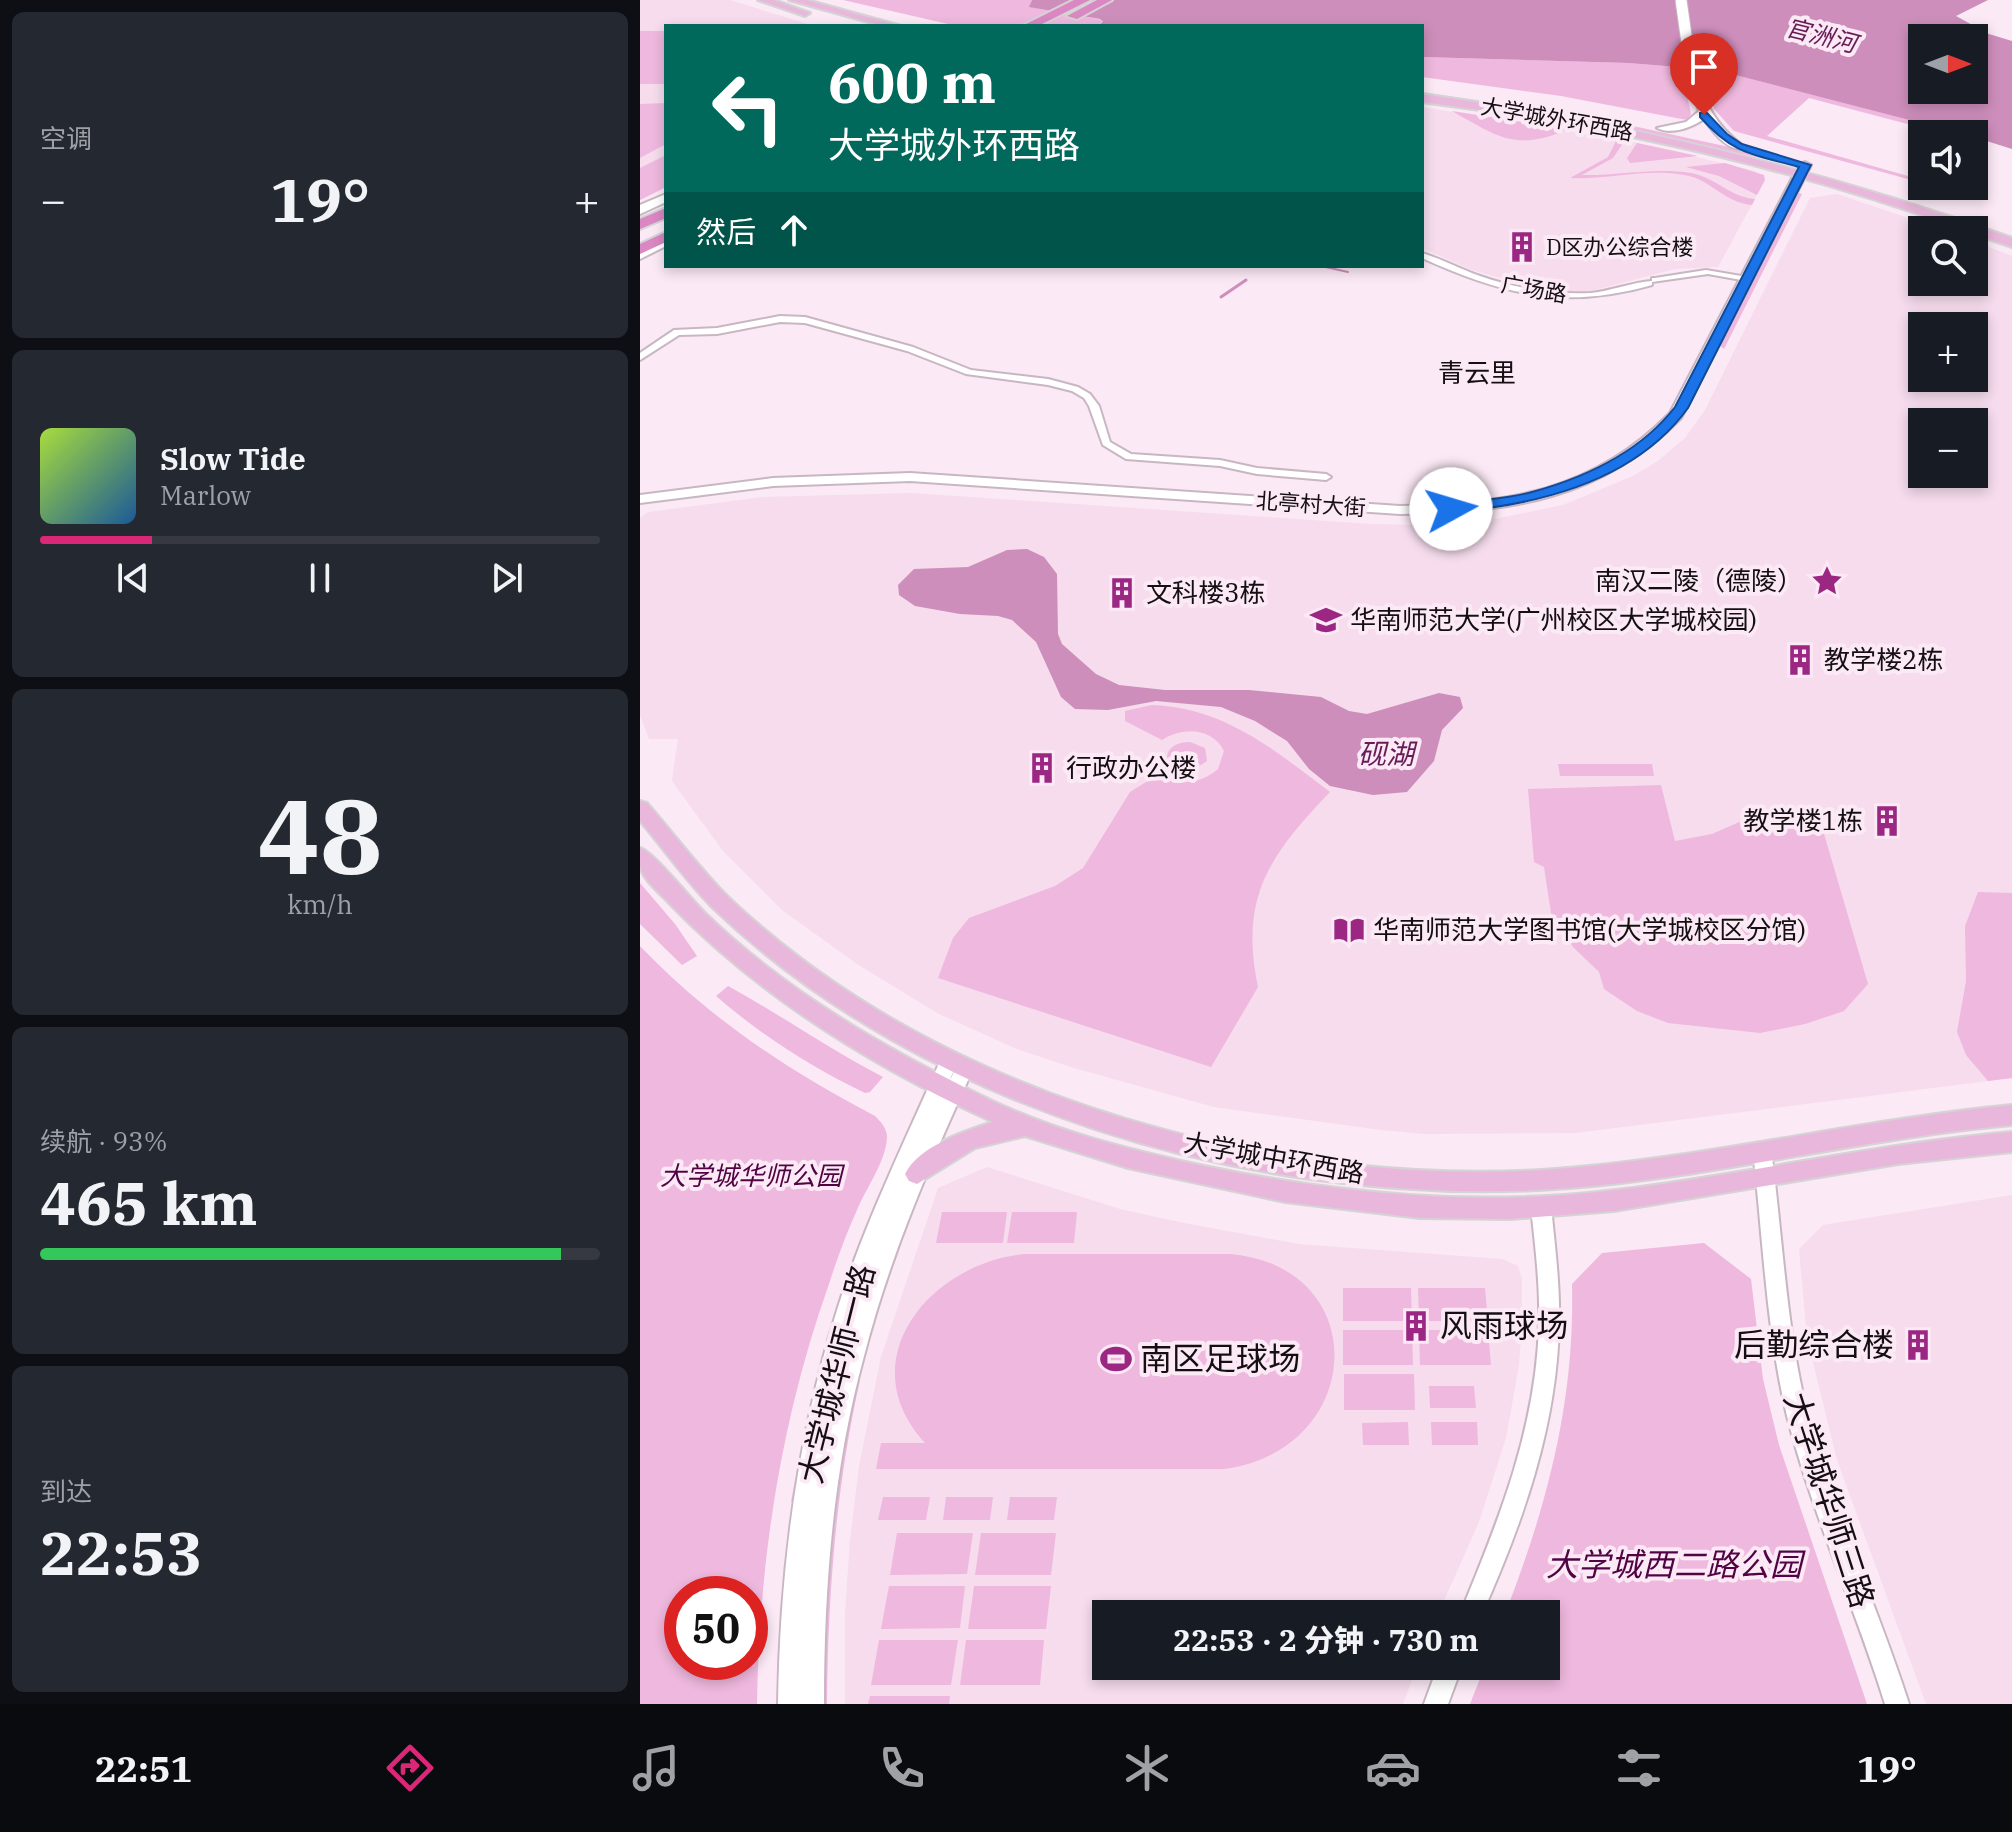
<!DOCTYPE html>
<html lang="zh">
<head>
<meta charset="utf-8">
<style>
	body { margin:0; font-family:"IBM Plex Serif","Noto Sans SC",serif; background:#242831; color:#f1f3f6; height:100vh; display:flex; flex-direction:column; font-size:30px; white-space:nowrap }
	* { box-sizing:border-box; margin:0 }
	p { font-size:26px; color:#9ea1a6 }
	.icon { flex:none; width:44px; height:44px; fill:none; stroke:currentColor; stroke-width:2; stroke-linecap:round; stroke-linejoin:round }
	.map { position:relative; flex:1; overflow:hidden }
	.sheet { display:flex; flex-direction:column; gap:12px; padding:12px; background:#0d0f14; width:640px }
	.sheet>* { flex:none }
	.hud { position:absolute; left:24px; top:24px; width:760px; height:244px; border-radius:0px; box-shadow:0 4px 12px #0003; background:#00695c; color:#fff; overflow:hidden }
	.needle { width:52px; rotate:90deg }
	.buttons { position:absolute; left:1268px; top:24px; display:grid; gap:16px }
	.buttons a { display:grid; place-items:center; width:80px; height:80px; border-radius:0px; background:#171b24; box-shadow:0 4px 12px #0003; font-size:40px }
	.speed { position:absolute; left:24px; top:1576px; display:flex; gap:16px; font-size:40px; font-weight:700; text-align:center }
	.speed>* { display:grid; place-content:center; width:104px; height:104px; border-radius:50%; background:#171b24; box-shadow:0 4px 12px #0003; line-height:1 }
	.speed .limit { border:12px solid #d22; background:#fff; color:#111 }
	.pin { position:absolute; display:grid; place-items:center; width:68px; height:68px; color:#fff; margin:-82px -34px; border-radius:50% 50% 50% 0; rotate:-45deg; box-shadow:0 0 8px #0007 }
	.pin .icon { rotate:45deg }
	.me { position:absolute; width:88px; margin:-44px; rotate:84deg; stroke-linejoin:round; filter:drop-shadow(0 0 6px #0008) }
	.turn { display:flex; align-items:center; gap:28px; height:168px; padding:0 32px; font-size:36px }
	.turn .icon { width:104px; height:104px; stroke-width:2.5 }
	.turn b { display:block; font-size:56px; line-height:68px }
	.then { display:flex; align-items:center; height:76px; padding:0 32px; background:#0003; gap:16px; font-size:30px }
	.big { font-size:60px; font-weight:800; line-height:1.1 }
	.sheet .widget { flex:1; display:flex; flex-direction:column; justify-content:center; gap:12px; min-width:0; padding:0 28px; border-radius:12px; background:#242831 }
	.sheet .dial { align-items:center; gap:0 }
	.dial b { font-size:104px; line-height:1 }
	.song { display:flex; align-items:center; gap:24px }
	.cover { width:96px; height:96px; border-radius:12px; background:linear-gradient(135deg,hsl(80 70% 55%),hsl(210 70% 35%)) }
	.played { height:8px; border-radius:4px; background:linear-gradient(90deg,#db2777 20%,#363941 20%) }
	.keys { display:flex; justify-content:space-around; direction:ltr }
	.heat { display:flex; justify-content:space-between; align-items:center; font-size:44px; direction:ltr }
	.charge { height:12px; border-radius:6px; background:linear-gradient(90deg,#34c759 93%,#363941 0) }
	.trip { position:absolute; left:452px; top:1600px; width:468px; height:80px; border-radius:0px; background:#171b24; box-shadow:0 4px 12px #0003; font-weight:800; line-height:80px; text-align:center }
	.dock { display:flex; height:128px; justify-content:space-around; align-items:center; background:#090b0e; color:#9ea1a6 }
	.dock .icon { width:56px; height:56px }
	.dock .on { color:#db2777 }
	.dock b { font-size:36px; color:#f1f3f6 }
	main { display:flex; flex:1; min-height:0 }
	.map>svg:first-child { display:block }
</style>
</head>
<body>
<main>
<section class="sheet">
<div class="widget"><p>空调</p>
<div class="heat"><a>−</a><b class="big">19°</b><a>+</a></div>
</div>
<div class="widget">
<div class="song"><i class="cover"></i><div><b>Slow Tide</b><p>Marlow</p></div></div>
<div class="played"></div>
<div class="keys"><svg class="icon" aria-label="previous" viewBox="0 0 24 24"><path d="M18 5L8 12l10 7zM5 5v14"/></svg><svg class="icon" aria-label="pause" viewBox="0 0 24 24"><path d="M8 5v14M16 5v14"/></svg><svg class="icon" aria-label="next" viewBox="0 0 24 24"><path d="M6 5l10 7-10 7zM19 5v14"/></svg></div>
</div>
<div class="widget dial"><b>48</b><p>km/h</p></div>
<div class="widget"><p>续航 · 93%</p><b class="big">465 km</b><div class="charge"></div></div>
<div class="widget"><p>到达</p><b class="big">22:53</b></div>
</section>
<div class="map">
<svg width="1372" height="1704" viewBox="0 0 1372 1704">
	<rect width="100%" height="100%" fill="#fbe9f5"/>
	<path fill="#f6dced" fill-rule="evenodd" d="M0 0H90L174 26H26V187L0 200Z
		M782 107 989 141 1115 171 1125 180 1078 267 1035 269 951 291H921L891 287 832 270 782 248Z
		M1197 194 1304 230H1282V282H1334V241L1372 256V1078L935 1133 785 1134 741 1130 574 1107 434 1068 377 1049 299 1014 217 964 142 910 83 851 32 781 38 739H9L0 715V518L8 512 123 497 271 493 732 524 782 525 840 522 923 505 993 476 1018 461 1045 438 1065 410 1170 198ZM1282 326H1334V378H1282ZM1282 422H1334V474H1282Z
		M347 1167 480 1209 539 1222 658 1244 862 1259 878 1266 882 1279V1324L879 1365 866 1438 839 1522 798 1614H466V1666H777L763 1704H205V1613L210 1540 219 1466 241 1357 298 1188Z
		M1372 1195V1704H1286L1197 1460 1167 1338 1159 1249 1183 1225Z"/>
	<path fill="#efb8de" fill-rule="evenodd" d="M203 0H392L390 6 463 20 459 26H317Z
		M0 31H26V84H0Z
		M782 57 988 63 1077 70 1323 134H1305L1169 98 1127 136 1282 180V183L1094 131 1074 109 1063 74 1042 72 1051 114 1047 120 921 96 782 77Z
		M782 92 970 121 1089 147 1144 163 951 121 782 95Z
		M26 103V144L0 158V104Z
		M812 111 929 129C876 152 858 137 812 111Z
		M977 139 985 140 973 158 942 175C978 176 1014 167 1051 173 1075 177 1090 197 1115 199L1112 205C1082 202 1072 179 1044 175 1006 168 968 180 930 178L968 157Z
		M997 143 1058 156 990 163 987 158Z
		M26 155V187L0 200V168Z
		M1085 163 1124 175 1125 180 1117 195 1079 176 1046 167Z
		M1159 193 1162 194 1084 349 1079 345Z
		M512 705C586 708 634 750 690 792 630 855 599 896 618 987L571 1067 298 978 313 938 329 918 415 886 443 868 490 792 519 774C539 786 561 784 578 769L584 751C572 727 542 727 522 740L485 721V711Z
		M550 742 565 748 567 761 553 770 532 766 527 759C527 746 539 742 550 742Z
		M918 764H1012L1014 776H920Z
		M1021 785 1035 841 1072 834 1113 816 1180 820 1228 984 1204 1011 1165 1024 1120 1033 1028 1023 997 1011 964 989 959 972 933 947 911 913 904 867 894 862 888 789Z
		M0 883 35 924 57 956 42 965 0 924Z
		M1338 892 1372 893V1078L1348 1081 1326 1055 1317 1032 1326 981 1325 926Z
		M0 946C69 1018 147 1070 235 1116 241 1122 246 1127 247 1136 247 1160 226 1188 217 1210 206 1234 197 1259 189 1284 141 1418 119 1562 117 1704H0ZM42 1594H110V1662H42Z
		M88 986C141 1015 189 1049 243 1077L230 1092 225 1093C171 1067 121 1035 76 996Z
		M258 1152 213 1266 154 1500 151 1502C173 1379 206 1265 258 1152Z
		M302 1212H367L363 1243H296Z
		M372 1212H437L434 1243H367Z
		M1064 1243 1111 1279 1123 1379 1139 1445 1227 1704H830L845 1666H906V1614H865C907 1506 935 1401 932 1284L962 1253Z
		M385 1254H591C735 1268 725 1450 584 1469H236L241 1443H285C209 1360 290 1263 385 1254Z
		M703 1288H771L772 1321H703Z
		M778 1288H845L848 1321H779Z
		M703 1330H772L773 1365H703Z
		M779 1330H848L851 1365H780Z
		M704 1374H774L775 1410H704Z
		M217 1380H220C196 1487 188 1594 187 1704H184C185 1594 195 1488 217 1380Z
		M789 1386H834L836 1408H790Z
		M768 1422 769 1445H723L722 1423Z
		M791 1422H837L838 1445H792Z
		M243 1497H290L286 1520H238Z
		M306 1497H353L350 1520H303Z
		M370 1497H417L414 1520H367Z
		M257 1533H333L327 1574 250 1575Z
		M341 1533H416L411 1575H335Z
		M249 1586H325L320 1628 241 1629Z
		M334 1586H411L406 1629H328Z
		M239 1640H318L311 1685H231Z
		M326 1640H404L400 1685H320Z
		M230 1696H310L309 1704H228Z"/>
	<path fill="#cd8ebb" fill-rule="evenodd" d="M392 0H1348L1316 16 1349 34 1372 41V149L1334 137V134H1323L1076 70 988 63 782 57V26H459L463 21 460 19 389 7ZM1282 38H1334V90H1282Z
		M387 549 404 557 417 574 418 634 422 644 456 674 479 685 525 690H609L681 697 709 711 727 714 799 693 820 697 823 708 802 730 794 761 767 792 733 795 690 786 669 769 647 741 615 721 581 707 516 701 468 710 435 709 421 697 396 642 372 620 358 616 320 614 275 606 259 595 258 585 274 569 328 567 367 550Z"/>
	<g fill="none" stroke-linecap="round" stroke-linejoin="round">
		<path stroke="#cd8ebb" stroke-width="2" d="M681 266 708 272"/>
		<path stroke="#cd8ebb" stroke-width="3" d="M581 297 606 280"/>
		<defs>
			<path id="minor" d="M782 253C802 259 820 269 840 276 875 288 913 295 951 293 971 291 993 282 1012 281V278H1015L1066 270 1107 277 1111 279 1107 281 1068 274 1012 282V285C925 310 863 295 782 258Z
				M140 316 165 317 273 347 331 370 408 379 438 387 450 394 459 406 470 442 491 454 580 460 617 468 686 474 691 477 686 480 617 474 580 466 486 459 463 445 449 406 444 398 432 391 408 385 326 374 267 351 165 323 140 322 77 334 39 335 0 360V353L34 330 77 328Z"/>
			<path id="tertiary" d="M310 1052 316 1054 319 1059 306 1088 319 1062 325 1060 331 1062 334 1067C291 1161 250 1255 224 1356 193 1469 184 1587 184 1704H138C140 1569 157 1436 198 1307 225 1222 265 1141 301 1059L304 1054Z
				M1122 1142 1129 1144 1131 1150C1143 1239 1146 1329 1168 1416 1194 1514 1238 1607 1269 1704H1245C1215 1607 1172 1514 1147 1416 1126 1329 1123 1239 1113 1150L1115 1144Z
				M901 1199 908 1201 911 1207C915 1246 920 1285 919 1324 917 1426 883 1522 842 1614H820C859 1520 897 1426 899 1322 900 1284 895 1245 891 1207L894 1201Z
				M798 1666H822L808 1704H784Z"/>
			<path id="secondary" d="M1051 68 1056 71C1064 102 1075 125 1102 145V149C1086 150 1072 131 1064 119 1051 128 1031 135 1017 128L1046 122 1059 111 1046 71Z
				M1165 162 1171 165 1041 418C961 500 870 512 760 514L270 481 133 486 0 503V495L133 478 270 473 760 506C867 503 952 493 1030 413L1159 165Z
				M26 194V202L0 214V205Z
				M26 237V246L0 259V250Z"/>
			<path id="primary" d="M118 0H134L170 13 165 16Z
				M149 0H167L261 26H243Z
				M782 94C985 122 1180 169 1372 238V247L1334 234V230H1324C1148 166 967 126 782 102Z
				M0 801 7 803C33 833 57 865 84 893 110 919 152 953 182 974 381 1115 658 1184 901 1170 1059 1160 1214 1120 1372 1105V1125C1214 1139 1058 1182 899 1190 612 1204 282 1109 72 907 46 881 24 849 0 821Z
				M0 848C14 852 53 902 67 915 146 991 241 1046 338 1094 409 1130 486 1149 564 1166 700 1194 837 1207 976 1190 1109 1174 1239 1143 1372 1132V1152L1258 1164 974 1211 871 1219 780 1218 645 1202 488 1168 385 1136 335 1148 277 1184 269 1181 265 1174C279 1146 325 1131 353 1122 235 1068 121 998 30 904 21 894 2 879 0 866 0 861 0 853 0 848Z"/>
			<path id="motorway" d="M434 0H450L398 26H382Z
				M457 0H472L437 19 427 16Z
				M26 208V218L0 229V219Z
				M26 232V242L0 254V244Z"/>
		</defs>
		<use href="#minor" stroke="#c8b7c2" stroke-width="4"/>
		<use href="#tertiary" stroke="#c8b7c2" stroke-width="4"/>
		<use href="#secondary" stroke="#c8b7c2" stroke-width="4"/>
		<use href="#primary" stroke="#d5d4d5" stroke-width="4"/>
		<use href="#motorway" stroke="#d5d4d5" stroke-width="4"/>
		<use href="#minor" fill="#fff" fill-rule="evenodd"/>
		<use href="#tertiary" fill="#fff" fill-rule="evenodd"/>
		<use href="#secondary" fill="#fff" fill-rule="evenodd"/>
		<use href="#primary" fill="#e9b7db" fill-rule="evenodd"/>
		<use href="#motorway" fill="#da87c3" fill-rule="evenodd"/>
		<defs>
			<path id="secondary-bridge" d="M1041 0 1051 71"/>
		</defs>
		<use href="#secondary-bridge" stroke="#c8b7c2" stroke-width="13" stroke-linecap="butt"/>
		<use href="#secondary-bridge" stroke="#fff" stroke-width="11"/>
	</g>
	<path fill="#1a73e8" stroke="#114b97" stroke-width="2" d="M1060 113H1067L1087 134 1102 144 1171 165 1048 408C1003 470 928 496 855 507 839 509 821 515 806 512V506C834 499 864 500 892 492 947 477 1000 452 1035 407L1159 167C1112 154 1094 155 1060 117Z"/>
	<defs>
		<symbol id="building-bare" viewBox="-9 -9 18 18"><path d="M-4-6H4V6H1V3H-1V6H-4ZM-2.5-4.3h1.7v1.8h-1.7ZM.8-4.3h1.7v1.8H.8ZM-2.5-1h1.7V.8h-1.7ZM.8-1h1.7V.8H.8Z" fill="#9b2783" stroke="#fbe9f5" stroke-width="2.5" paint-order="stroke"/></symbol>
		<symbol id="sight-bare" viewBox="-9 -9 18 18"><path d="M0-6L1.8-2.2L6-1.7L2.9 1.2L3.7 5.4L0 3.3L-3.7 5.4L-2.9 1.2L-6-1.7L-1.8-2.2Z" fill="#9b2783" stroke="#fbe9f5" stroke-width="2.5" paint-order="stroke"/></symbol>
		<symbol id="university-bare" viewBox="-9 -9 18 18"><path d="M0-5L7-2L0 1L-7-2ZM-4 1L0 2.5L4 1V4Q0 6-4 4Z" fill="#9b2783" stroke="#fbe9f5" stroke-width="2.5" paint-order="stroke"/></symbol>
		<symbol id="library-bare" viewBox="-9 -9 18 18"><path d="M-6-4Q-3-5.5-.7-3.5V5Q-3 3-6 4ZM6-4Q3-5.5 .7-3.5V5Q3 3 6 4Z" fill="#9b2783" stroke="#fbe9f5" stroke-width="2.5" paint-order="stroke"/></symbol>
		<symbol id="stadium-bare" viewBox="-9 -9 18 18"><path d="M0-5a6.5 5 0 1 0 0 10a6.5 5 0 1 0 0-10ZM-3.5-1.8h7v3.6h-7Z" fill="#9b2783" stroke="#fbe9f5" stroke-width="2.5" paint-order="stroke"/></symbol>
	</defs>
	<g fill-rule="evenodd">
		<use href="#building-bare" x="860" y="225" width="44" height="44"/>
		<use href="#sight-bare" x="1165" y="559" width="44" height="44"/>
		<use href="#building-bare" x="460" y="571" width="44" height="44"/>
		<use href="#university-bare" x="664" y="598" width="44" height="44"/>
		<use href="#building-bare" x="1138" y="638" width="44" height="44"/>
		<use href="#building-bare" x="380" y="746" width="44" height="44"/>
		<use href="#building-bare" x="1225" y="799" width="44" height="44"/>
		<use href="#library-bare" x="687" y="908" width="44" height="44"/>
		<use href="#building-bare" x="754" y="1304" width="44" height="44"/>
		<use href="#building-bare" x="1256" y="1323" width="44" height="44"/>
		<use href="#stadium-bare" x="454" y="1337" width="44" height="44"/>
	</g>
	<g text-anchor="middle" stroke-width="8" stroke-linejoin="round" paint-order="stroke">
		<g font-size="22" fill="#150f13" stroke="#fbe9f5">
			<text transform="translate(917 119) rotate(10)" y="8">大学城外环西路</text>
			<text transform="translate(894 289) rotate(10)" y="8">广场路</text>
			<text transform="translate(671 504) rotate(4)" y="8">北亭村大街</text>
		</g>
		<g font-size="22" fill="#150f13" stroke="#fbe9f5" text-anchor="start">
			<text x="906" y="255">D区办公综合楼</text>
		</g>
		<g font-size="24" font-style="italic" fill="#671c57" stroke="#fbe9f5">
			<text transform="translate(1181 36) rotate(14)" y="8">官洲河</text>
		</g>
		<g font-size="26" fill="#150f13" stroke="#fbe9f5">
			<text x="837" y="382">青云里</text>
		</g>
		<g font-size="26" fill="#150f13" stroke="#fbe9f5" text-anchor="start">
			<text x="1163" y="590" text-anchor="end">南汉二陵（德陵）</text>
			<text x="506" y="602">文科楼3栋</text>
			<text x="710" y="629">华南师范大学(广州校区大学城校园)</text>
			<text x="1184" y="669">教学楼2栋</text>
			<text x="426" y="777">行政办公楼</text>
			<text x="1223" y="830" text-anchor="end">教学楼1栋</text>
			<text x="733" y="939">华南师范大学图书馆(大学城校区分馆)</text>
		</g>
		<g font-size="26" fill="#150f13" stroke="#fbe9f5">
			<text transform="translate(634 1158) rotate(10)" y="9">大学城中环西路</text>
		</g>
		<g font-size="26" font-style="italic" fill="#510343" stroke="#fbe9f5">
			<text x="111" y="1185">大学城华师公园</text>
		</g>
		<g font-size="28" font-style="italic" fill="#671c57" stroke="#fbe9f5">
			<text x="746" y="764">砚湖</text>
		</g>
		<g font-size="32" fill="#150f13" stroke="#fbe9f5" text-anchor="start">
			<text x="800" y="1337">风雨球场</text>
			<text x="1254" y="1356" text-anchor="end">后勤综合楼</text>
			<text x="500" y="1370">南区足球场</text>
		</g>
		<g font-size="32" fill="#150f13" stroke="#fbe9f5">
			<text transform="translate(197 1374) rotate(-76)" y="11">大学城华师一路</text>
			<text transform="translate(1189 1500) rotate(72)" y="11">大学城华师三路</text>
		</g>
		<g font-size="32" font-style="italic" fill="#510343" stroke="#fbe9f5">
			<text x="1034" y="1576">大学城西二路公园</text>
		</g>
	</g>
</svg>
<div class="buttons">
<a><svg class="needle" viewBox="-14 -14 28 28"><path d="M0-13l5 13h-10z" fill="#e53935"/><path d="M0 13l5-13h-10z" fill="#9ea1a6"/></svg></a>
<a><svg class="icon" aria-label="sound" viewBox="0 0 24 24"><path d="M4 9h4l5-4v14l-5-4H4zM17 9q2 3 0 6"/></svg></a>
<a><svg class="icon" aria-label="search" viewBox="0 0 24 24"><circle cx="10" cy="10" r="6"/><path d="M15 15l6 6"/></svg></a>
<a>+</a>
<a>−</a>
</div>
<div class="speed"><div class="limit">50</div></div>
<div class="pin" style="left:1064px;top:115px;background:#d93025"><svg class="icon" aria-label="arrive" viewBox="0 0 24 24"><path d="M6 21V4h12l-3 4 3 4H6"/></svg></div>
<svg class="me" style="left:811px;top:509px" viewBox="-20 -20 40 40"><circle r="19" fill="#fff"/><path d="M0-13L10 11 0 6-10 11z" fill="#1a73e8"/></svg>
<div class="trip">22:53 · 2 分钟 · 730 m</div>
<div class="hud">
<div class="turn"><svg class="icon" aria-label="left" viewBox="0 0 24 24"><path d="M17 20v-9H6M10 6l-5 5 5 5"/></svg><div><b>600 m</b>大学城外环西路</div></div>
<div class="then">然后<svg class="icon" aria-label="ahead" viewBox="0 0 24 24"><path d="M12 20V5M6 11l6-6 6 6"/></svg></div>
</div>
</div>
</main>
<nav class="dock">
<b>22:51</b>
<svg class="icon on" aria-label="directions" viewBox="0 0 24 24"><path d="M12 3l9 9-9 9-9-9zM9 14v-3h6M13 9l2 2-2 2"/></svg>
<svg class="icon" aria-label="music" viewBox="0 0 24 24"><path d="M9 18V5l10-2v13"/><circle cx="6" cy="18" r="3"/><circle cx="16" cy="16" r="3"/></svg>
<svg class="icon" aria-label="phone" viewBox="0 0 24 24"><path d="M5 4h4l2 5-3 2q2 4 5 5l2-3 5 2v4C11 20 4 13 5 4z"/></svg>
<svg class="icon" aria-label="climate" viewBox="0 0 24 24"><path d="M12 3v18M4 7l16 10M4 17L20 7"/></svg>
<svg class="icon" aria-label="car" viewBox="0 0 24 24"><path d="M5 17H2v-5l4-1 3-4h7l3 4 3 1v5h-3M9 17h6M6 11h13"/><circle cx="7" cy="17" r="2"/><circle cx="17" cy="17" r="2"/></svg>
<svg class="icon" aria-label="filters" viewBox="0 0 24 24"><path d="M4 7h16M4 17h16"/><circle cx="9" cy="7" r="2"/><circle cx="15" cy="17" r="2"/></svg>
<b>19°</b>
</nav>
</body>
</html>
